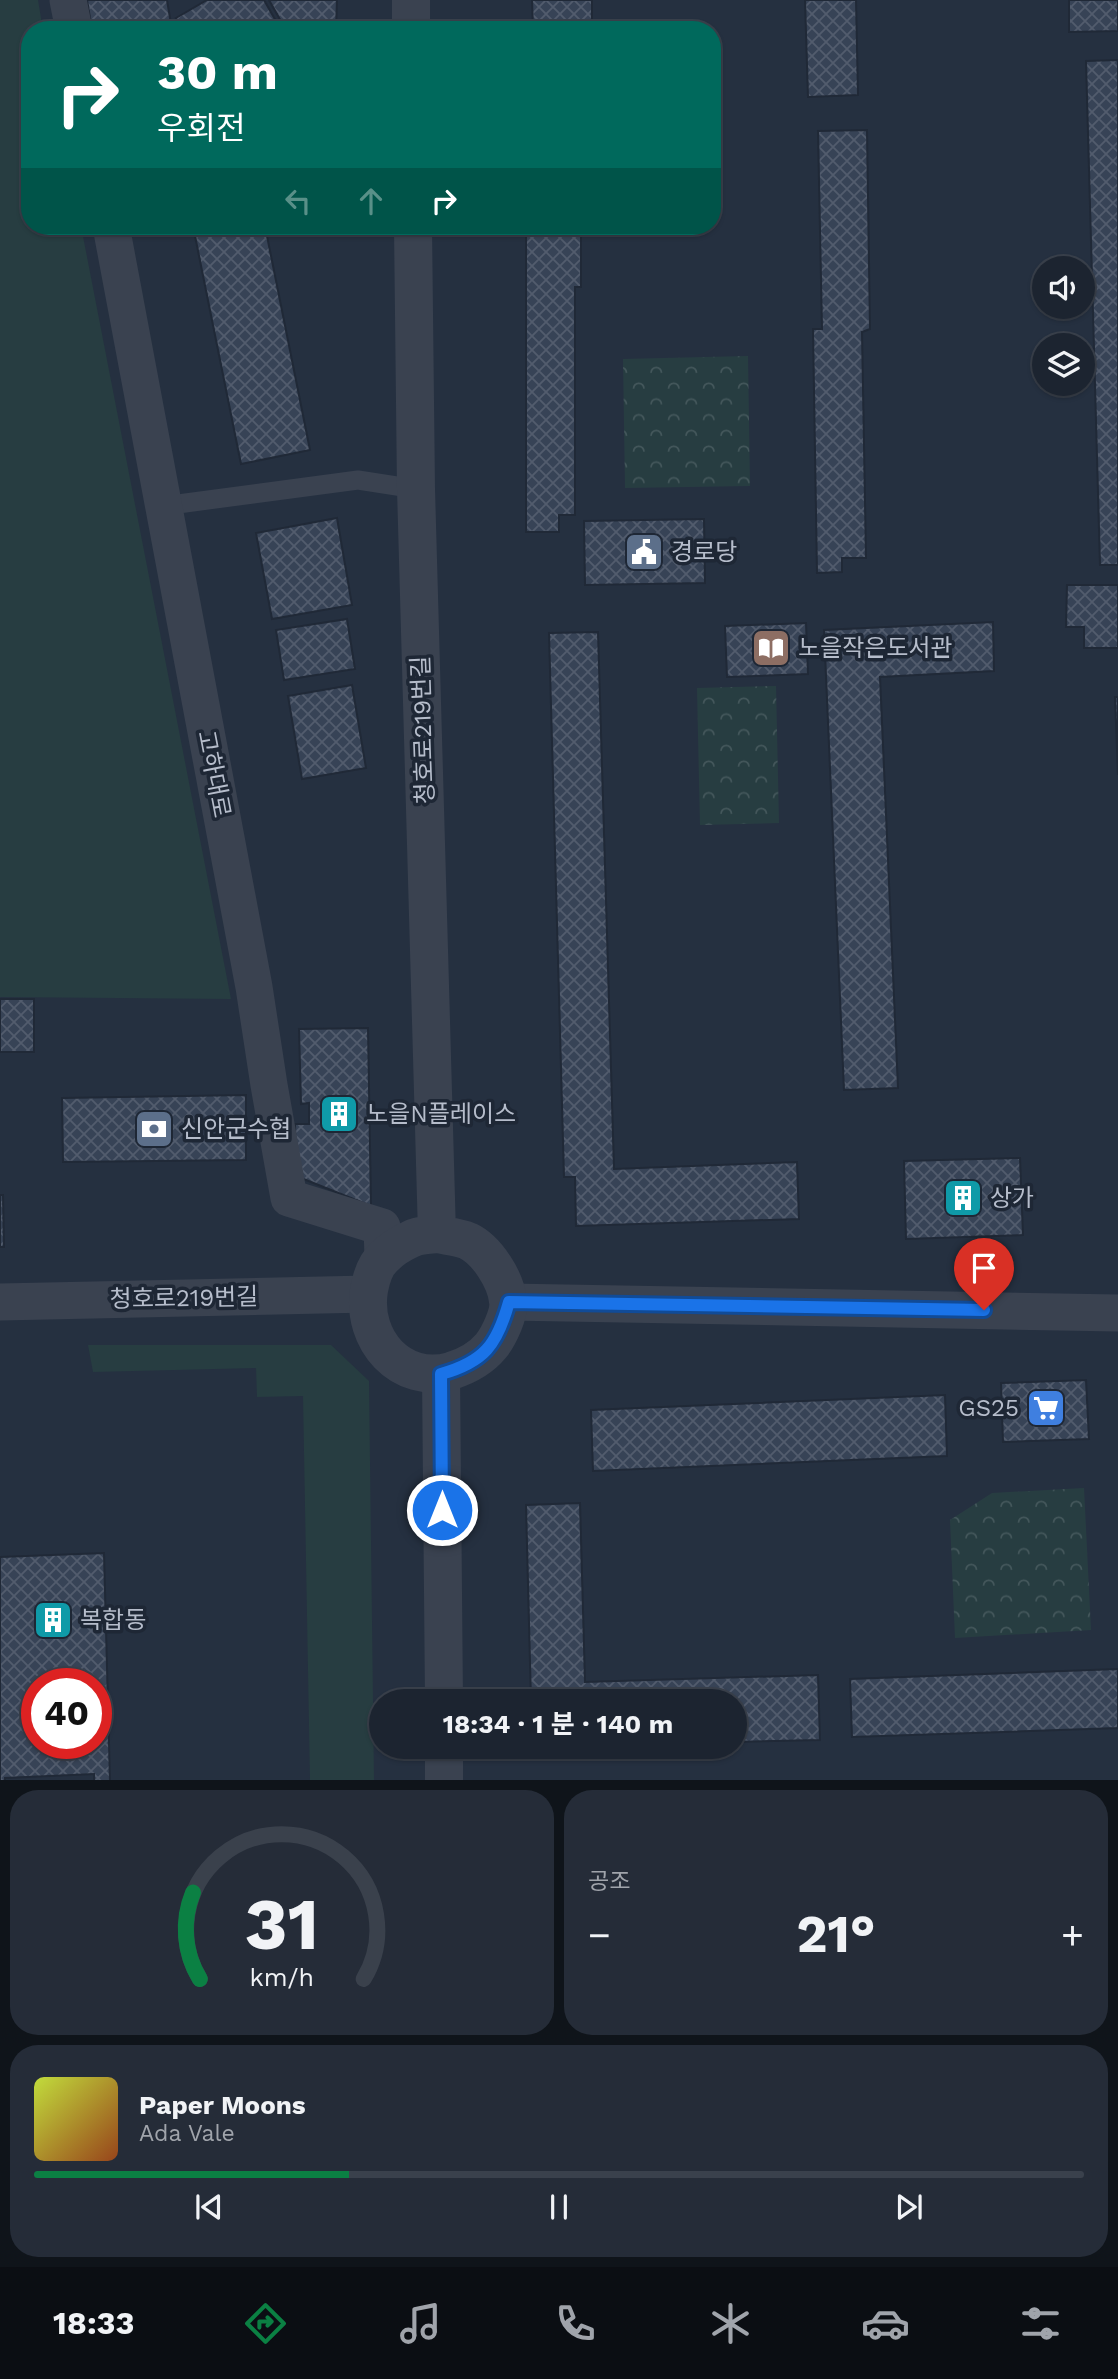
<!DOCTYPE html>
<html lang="ko">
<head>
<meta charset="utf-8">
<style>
	body { margin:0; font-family:"Work Sans","Noto Sans KR",sans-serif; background:#252c38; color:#f1f3f6; height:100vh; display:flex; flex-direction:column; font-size:26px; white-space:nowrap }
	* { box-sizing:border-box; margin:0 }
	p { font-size:23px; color:#a0a4ab }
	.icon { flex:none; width:38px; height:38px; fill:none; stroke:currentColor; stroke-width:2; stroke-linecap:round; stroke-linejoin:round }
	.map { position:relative; height:1780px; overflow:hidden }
	.details { display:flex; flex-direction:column; gap:10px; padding:10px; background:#0f141a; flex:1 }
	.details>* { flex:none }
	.banner { position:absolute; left:21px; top:21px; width:700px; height:214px; border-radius:28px; box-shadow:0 2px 5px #0004,0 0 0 2px #3a414c; background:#00695c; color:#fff; overflow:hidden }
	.tools { position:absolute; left:1032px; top:256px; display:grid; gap:14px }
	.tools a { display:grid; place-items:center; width:63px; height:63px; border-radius:50%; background:#1c2430; box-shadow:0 2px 5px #0004,0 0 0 2px #3a414c; font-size:35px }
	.speed { position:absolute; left:21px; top:1668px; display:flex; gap:14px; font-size:35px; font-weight:700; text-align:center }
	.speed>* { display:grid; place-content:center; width:91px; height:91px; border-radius:50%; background:#1c2430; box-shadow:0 2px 5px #0004,0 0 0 2px #3a414c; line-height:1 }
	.speed .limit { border:10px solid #d22; background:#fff; color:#111 }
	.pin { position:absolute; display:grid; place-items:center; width:60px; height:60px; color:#fff; margin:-72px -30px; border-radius:50% 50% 50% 0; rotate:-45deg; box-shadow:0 0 7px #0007 }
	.pin .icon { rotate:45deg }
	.me { position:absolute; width:77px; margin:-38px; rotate:0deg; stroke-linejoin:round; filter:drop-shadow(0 0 5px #0008) }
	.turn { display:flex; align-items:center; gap:24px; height:147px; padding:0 21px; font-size:32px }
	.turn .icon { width:91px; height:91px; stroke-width:2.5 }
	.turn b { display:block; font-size:49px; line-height:60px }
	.lanes { display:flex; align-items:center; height:66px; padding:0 21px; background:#0003; justify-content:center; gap:35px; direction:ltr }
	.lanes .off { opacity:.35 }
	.big { font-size:52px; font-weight:700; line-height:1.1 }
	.details .widget { flex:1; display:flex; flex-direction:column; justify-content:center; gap:10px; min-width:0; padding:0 24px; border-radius:28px; background:#252c38 }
	.details .dial { align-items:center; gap:0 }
	.dial svg { height:182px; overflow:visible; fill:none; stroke:#3a414c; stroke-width:7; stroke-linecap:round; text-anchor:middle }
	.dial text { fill:#f1f3f6; stroke:none }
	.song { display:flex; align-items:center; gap:21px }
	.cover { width:84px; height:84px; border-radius:10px; background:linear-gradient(135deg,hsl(70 70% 55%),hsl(20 70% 35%)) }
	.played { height:7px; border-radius:4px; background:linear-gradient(90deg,#0b8043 30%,#3a414c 30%) }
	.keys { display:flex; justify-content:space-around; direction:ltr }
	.heat { display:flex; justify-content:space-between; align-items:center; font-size:38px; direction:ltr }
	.details .tiles { flex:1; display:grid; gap:10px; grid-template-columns:1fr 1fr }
	.widget:last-child { grid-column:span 2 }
	.trip { position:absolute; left:369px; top:1689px; width:378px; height:70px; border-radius:35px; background:#1c2430; box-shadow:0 2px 5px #0004,0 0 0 2px #3a414c; font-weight:700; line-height:70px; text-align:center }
	.tab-bar { display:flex; height:112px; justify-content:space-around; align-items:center; background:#0b0e13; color:#a0a4ab }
	.tab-bar .icon { width:49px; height:49px }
	.tab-bar .current { color:#0b8043 }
	.tab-bar b { font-size:32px; color:#f1f3f6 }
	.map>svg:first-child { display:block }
</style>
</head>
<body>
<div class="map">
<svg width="1118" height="1781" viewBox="0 0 1118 1781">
	<defs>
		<pattern id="forest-crowns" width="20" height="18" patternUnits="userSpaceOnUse" patternTransform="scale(1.75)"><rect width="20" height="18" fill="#273d41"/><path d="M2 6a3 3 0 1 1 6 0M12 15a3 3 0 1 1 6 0" fill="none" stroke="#44575b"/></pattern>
		<pattern id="building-cross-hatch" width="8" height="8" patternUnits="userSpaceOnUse" patternTransform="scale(1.75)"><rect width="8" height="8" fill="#374356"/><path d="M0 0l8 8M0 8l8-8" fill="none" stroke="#525c6d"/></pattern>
	</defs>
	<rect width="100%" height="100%" fill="#253040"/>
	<path fill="#273d41" d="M0 0H38L43 30H30V226H81L231 999 0 997Z
		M88 1345H331L369 1381 374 1780H310L303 1396 257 1397 256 1368 93 1372Z"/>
	<path fill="url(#forest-crowns)" d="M748 356 750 486 625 488 623 359Z
		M776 686 779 823 700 825 697 688Z
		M1084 1488 1091 1630 955 1638 950 1520 992 1493Z"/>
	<path fill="url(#building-cross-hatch)" stroke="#202937" stroke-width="2" fill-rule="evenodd" d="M87 0H167L172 30H92Z
		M207 0H264L281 30H183L176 18Z
		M269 0H337L336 30H286Z
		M532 0H592V30H533Z
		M805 0H856L858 95 808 97Z
		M1069 0H1118V31L1069 32Z
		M1118 60V565H1100L1086 61Z
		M867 130 870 329 862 332 866 558H842V572L817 573 813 329H822L818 131Z
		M193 226H265L310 450 241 464Z
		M526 226H581V287H575V515H559V532H526Z
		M337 518 352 605 272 619 256 533Z
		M704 519 705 583 585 585 584 521Z
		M1067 585H1118V648H1084V627H1066Z
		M347 619 355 669 284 680 276 630Z
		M993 622 994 671 880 677 898 1088 844 1090 824 630Z
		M806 623 808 674 727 677 725 626Z
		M598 632 614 1169 797 1162 799 1219 576 1226 575 1177H564L549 633Z
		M352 685 366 768 302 779 288 696Z
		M1115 697H1118V775Z
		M0 999H34V1052H0Z
		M368 1028 371 1206 296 1176 295 1124H309V1103L301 1104 299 1029Z
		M246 1095V1160L63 1162 62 1098Z
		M1020 1158 1023 1235 906 1239 904 1161Z
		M0 1195H3L4 1247H0Z
		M1086 1380 1089 1439 1003 1442 1001 1383Z
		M945 1395 947 1456 593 1471 591 1410Z
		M580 1503 585 1682 818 1675 820 1740 735 1742V1701H531L526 1505Z
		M104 1553 110 1781H94V1774L5 1778V1781H0V1557ZM37 1684H96V1743H37Z
		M1118 1669V1728L852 1737 850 1679Z
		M532 1746H618L532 1749Z"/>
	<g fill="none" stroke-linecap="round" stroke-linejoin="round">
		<path stroke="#3a4250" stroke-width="19" d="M163 506 358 480 416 489"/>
		<path stroke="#3a4250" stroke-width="37" d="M68 0 74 30
			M111 226 254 987 269 1085 289 1198 382 1227 383 1257
			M0 1302 368 1294
			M509 1302 1118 1313"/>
		<path stroke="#3a4250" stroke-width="38" d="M411 0V30
			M413 226 416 489 437 1234
			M437 1234C446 1236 459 1237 468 1241 487 1250 506 1280 508 1301 510 1313 499 1336 491 1346 481 1358 467 1366 451 1371 401 1385 361 1340 369 1290 371 1279 375 1265 384 1257 391 1250 402 1243 411 1239 418 1235 428 1235 437 1234Z
			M441 1374 444 1701
			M444 1746V1781"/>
	</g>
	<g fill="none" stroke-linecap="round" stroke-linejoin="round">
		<defs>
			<path id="route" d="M442 1510 441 1374C484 1362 497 1345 509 1302L984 1310"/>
		</defs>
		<use href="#route" stroke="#114b97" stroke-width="18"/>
		<use href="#route" stroke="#1a73e8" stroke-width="12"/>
	</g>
	<defs>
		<symbol id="civic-square" viewBox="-11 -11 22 22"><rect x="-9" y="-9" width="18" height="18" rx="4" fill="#5c6f8a" stroke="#1e2735"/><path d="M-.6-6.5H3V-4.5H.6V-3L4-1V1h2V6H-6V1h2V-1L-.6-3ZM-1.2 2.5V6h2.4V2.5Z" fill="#fff"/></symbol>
		<symbol id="library-square" viewBox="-11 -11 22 22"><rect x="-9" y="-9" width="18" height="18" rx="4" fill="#8d6e63" stroke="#1e2735"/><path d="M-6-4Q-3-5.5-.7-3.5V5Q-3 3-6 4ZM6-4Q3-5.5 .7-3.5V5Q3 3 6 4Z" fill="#fff"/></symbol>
		<symbol id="building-square" viewBox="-11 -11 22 22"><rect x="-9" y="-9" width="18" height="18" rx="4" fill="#0f9aa8" stroke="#1e2735"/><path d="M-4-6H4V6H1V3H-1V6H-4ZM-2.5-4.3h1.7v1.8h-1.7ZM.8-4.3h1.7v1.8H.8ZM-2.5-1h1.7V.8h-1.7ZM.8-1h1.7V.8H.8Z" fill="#fff"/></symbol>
		<symbol id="bank-square" viewBox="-11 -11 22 22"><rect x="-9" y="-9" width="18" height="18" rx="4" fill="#5c6f8a" stroke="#1e2735"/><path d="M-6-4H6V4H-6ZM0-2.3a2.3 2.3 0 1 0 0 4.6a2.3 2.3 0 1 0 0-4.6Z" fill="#fff"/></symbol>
		<symbol id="supermarket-square" viewBox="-11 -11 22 22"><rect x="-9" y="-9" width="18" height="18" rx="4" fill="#3f7fe0" stroke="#1e2735"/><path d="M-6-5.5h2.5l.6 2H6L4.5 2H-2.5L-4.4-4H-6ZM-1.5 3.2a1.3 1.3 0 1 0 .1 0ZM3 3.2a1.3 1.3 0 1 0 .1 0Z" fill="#fff"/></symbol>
	</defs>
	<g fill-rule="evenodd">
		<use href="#civic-square" x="622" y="530" width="44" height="44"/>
		<use href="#library-square" x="749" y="626" width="44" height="44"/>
		<use href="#building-square" x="317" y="1092" width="44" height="44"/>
		<use href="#bank-square" x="132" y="1107" width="44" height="44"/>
		<use href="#building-square" x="941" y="1176" width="44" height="44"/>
		<use href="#supermarket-square" x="1024" y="1386" width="44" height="44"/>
		<use href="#building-square" x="31" y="1598" width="44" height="44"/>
	</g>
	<g text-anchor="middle" stroke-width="7" stroke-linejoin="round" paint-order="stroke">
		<g font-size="24" fill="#b6bdcb" stroke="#1e2735" text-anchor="start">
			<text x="671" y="560">경로당</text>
			<text x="798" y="656">노을작은도서관</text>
			<text x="366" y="1122">노을N플레이스</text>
			<text x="181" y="1137">신안군수협</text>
			<text x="990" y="1206">상가</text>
			<text x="1019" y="1416" text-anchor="end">GS25</text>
			<text x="80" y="1628">복합동</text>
		</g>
		<g font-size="24" fill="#b6bdcb" stroke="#1e2735">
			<text transform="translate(423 730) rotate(-92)" y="8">청호로219번길</text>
			<text transform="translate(214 774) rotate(79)" y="8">고하대로</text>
			<text transform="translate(184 1298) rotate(-1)" y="8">청호로219번길</text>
		</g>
	</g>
</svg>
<div class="tools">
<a><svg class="icon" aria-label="sound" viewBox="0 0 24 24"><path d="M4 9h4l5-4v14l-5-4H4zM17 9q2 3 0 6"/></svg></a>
<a><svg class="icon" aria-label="layers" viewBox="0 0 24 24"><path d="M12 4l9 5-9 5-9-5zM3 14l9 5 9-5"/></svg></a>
</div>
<div class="speed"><div class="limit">40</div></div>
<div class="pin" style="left:984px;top:1310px;background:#d93025"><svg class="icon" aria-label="arrive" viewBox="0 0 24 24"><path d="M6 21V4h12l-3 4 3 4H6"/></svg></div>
<svg class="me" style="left:442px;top:1510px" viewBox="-20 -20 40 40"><circle r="17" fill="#1a73e8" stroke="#fff" stroke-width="3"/><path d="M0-11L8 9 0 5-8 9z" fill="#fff"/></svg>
<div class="trip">18:34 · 1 분 · 140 m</div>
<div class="banner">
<div class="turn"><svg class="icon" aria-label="right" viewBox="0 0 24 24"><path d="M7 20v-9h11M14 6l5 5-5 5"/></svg><div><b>30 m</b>우회전</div></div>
<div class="lanes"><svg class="icon off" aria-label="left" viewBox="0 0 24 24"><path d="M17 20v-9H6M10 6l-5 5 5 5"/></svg><svg class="icon off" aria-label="ahead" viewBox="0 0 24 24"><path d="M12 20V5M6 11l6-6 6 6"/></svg><svg class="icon" aria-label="right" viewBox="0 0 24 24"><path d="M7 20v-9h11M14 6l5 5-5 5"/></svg></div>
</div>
</div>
<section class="details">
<div class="tiles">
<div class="widget dial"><svg viewBox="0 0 100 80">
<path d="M14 69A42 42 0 1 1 86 69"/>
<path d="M14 69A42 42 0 0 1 11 31" stroke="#0b8043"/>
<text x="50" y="56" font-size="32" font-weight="700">31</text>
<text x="50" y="72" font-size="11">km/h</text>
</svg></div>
<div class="widget"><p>공조</p>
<div class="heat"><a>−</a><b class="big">21°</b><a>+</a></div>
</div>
<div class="widget">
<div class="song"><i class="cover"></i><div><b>Paper Moons</b><p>Ada Vale</p></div></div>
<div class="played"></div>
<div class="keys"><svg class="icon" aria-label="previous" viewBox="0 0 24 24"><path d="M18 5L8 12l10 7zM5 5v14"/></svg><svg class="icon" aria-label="pause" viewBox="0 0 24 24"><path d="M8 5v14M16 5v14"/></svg><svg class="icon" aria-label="next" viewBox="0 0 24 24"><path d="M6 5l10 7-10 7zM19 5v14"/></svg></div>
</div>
</div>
</section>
<nav class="tab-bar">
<b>18:33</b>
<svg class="icon current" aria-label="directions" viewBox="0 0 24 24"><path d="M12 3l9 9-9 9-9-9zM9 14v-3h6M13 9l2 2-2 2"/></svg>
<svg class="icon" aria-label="music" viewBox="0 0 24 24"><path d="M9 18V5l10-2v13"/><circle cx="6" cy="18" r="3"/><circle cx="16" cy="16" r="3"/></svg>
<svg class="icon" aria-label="phone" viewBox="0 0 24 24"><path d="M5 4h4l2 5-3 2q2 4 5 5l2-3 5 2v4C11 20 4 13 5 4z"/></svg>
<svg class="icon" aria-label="climate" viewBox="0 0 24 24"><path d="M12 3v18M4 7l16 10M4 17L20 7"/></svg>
<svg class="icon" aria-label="car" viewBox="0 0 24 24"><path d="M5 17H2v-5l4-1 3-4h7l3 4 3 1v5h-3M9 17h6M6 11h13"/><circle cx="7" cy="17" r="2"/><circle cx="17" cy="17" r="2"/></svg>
<svg class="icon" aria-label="filters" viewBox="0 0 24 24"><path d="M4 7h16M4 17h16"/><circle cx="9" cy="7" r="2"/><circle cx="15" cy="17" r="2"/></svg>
</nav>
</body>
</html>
